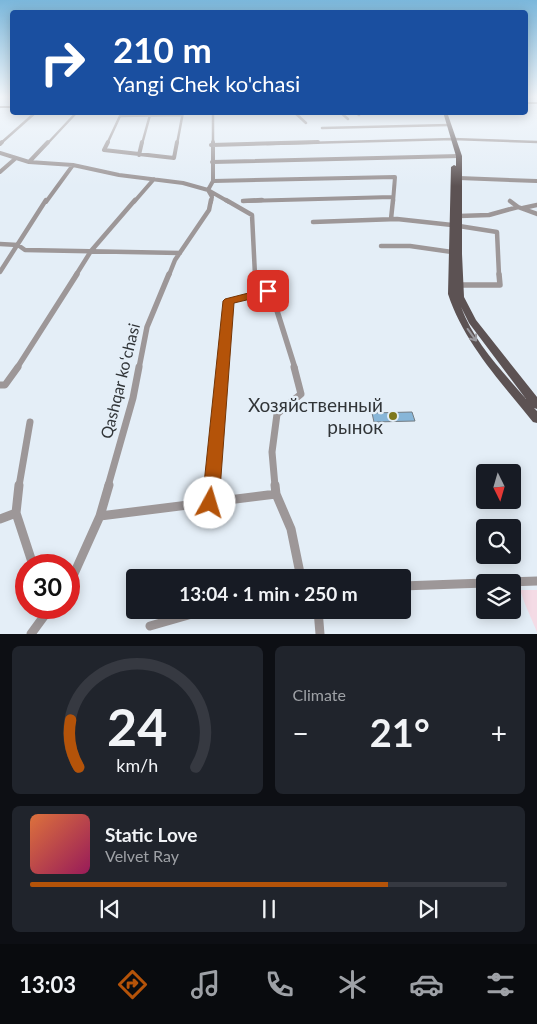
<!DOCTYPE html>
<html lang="en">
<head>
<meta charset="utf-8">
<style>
	body { margin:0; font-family:Lato,sans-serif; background:#20242c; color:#f1f3f6; height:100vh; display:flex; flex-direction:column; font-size:19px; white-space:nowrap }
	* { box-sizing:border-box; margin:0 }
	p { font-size:16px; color:#9ea1a6 }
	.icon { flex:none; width:28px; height:28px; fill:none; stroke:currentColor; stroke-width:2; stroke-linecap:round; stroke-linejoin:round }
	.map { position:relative; height:634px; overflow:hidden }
	.panel { display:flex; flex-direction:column; gap:12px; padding:12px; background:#0d0f14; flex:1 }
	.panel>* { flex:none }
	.banner { position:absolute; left:10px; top:10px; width:518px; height:105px; border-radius:5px; box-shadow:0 2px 12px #0003; background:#1a4fa0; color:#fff; overflow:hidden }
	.needle { width:32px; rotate:175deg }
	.tools { position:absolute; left:476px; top:464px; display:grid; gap:10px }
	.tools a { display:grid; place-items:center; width:45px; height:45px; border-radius:5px; background:#171b24; box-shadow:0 2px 12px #0003; font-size:25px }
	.speed { position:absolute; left:15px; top:554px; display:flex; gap:10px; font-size:25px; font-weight:700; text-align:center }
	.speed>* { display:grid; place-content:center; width:65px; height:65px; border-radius:50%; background:#171b24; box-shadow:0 2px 12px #0003; line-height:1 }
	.speed .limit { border:8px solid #d22; background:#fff; color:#111 }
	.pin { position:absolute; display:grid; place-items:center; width:42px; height:42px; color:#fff; margin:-21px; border-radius:10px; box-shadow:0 2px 8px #0006 }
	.me { position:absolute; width:55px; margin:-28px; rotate:6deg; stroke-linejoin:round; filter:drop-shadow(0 0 4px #0008) }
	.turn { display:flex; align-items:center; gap:18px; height:105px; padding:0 20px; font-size:22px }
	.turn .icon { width:65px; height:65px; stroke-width:2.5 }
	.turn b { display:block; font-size:35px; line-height:42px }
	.big { font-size:38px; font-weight:700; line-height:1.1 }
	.panel .tile { flex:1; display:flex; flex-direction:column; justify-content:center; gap:8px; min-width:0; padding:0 18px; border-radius:8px; background:#20242c }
	.panel .dial { align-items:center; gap:0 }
	.dial svg { height:130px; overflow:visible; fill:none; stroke:#363941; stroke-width:7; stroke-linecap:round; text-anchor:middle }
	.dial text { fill:#f1f3f6; stroke:none }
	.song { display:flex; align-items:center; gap:15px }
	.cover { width:60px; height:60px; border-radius:8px; background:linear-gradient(135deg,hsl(20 70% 55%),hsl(330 70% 35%)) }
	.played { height:5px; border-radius:2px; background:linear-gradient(90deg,#b45309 75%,#363941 75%) }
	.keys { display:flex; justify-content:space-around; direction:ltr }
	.heat { display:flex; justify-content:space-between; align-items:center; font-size:28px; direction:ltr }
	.panel .tiles { flex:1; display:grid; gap:12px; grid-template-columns:1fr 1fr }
	.tile:last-child { grid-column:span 2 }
	.trip { position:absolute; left:126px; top:569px; width:285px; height:50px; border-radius:5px; background:#171b24; box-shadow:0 2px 12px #0003; font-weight:700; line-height:50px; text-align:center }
	.tabs { display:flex; height:80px; justify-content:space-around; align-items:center; background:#090b0e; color:#9ea1a6 }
	.tabs .icon { width:35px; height:35px }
	.tabs .active { color:#b45309 }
	.tabs b { font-size:22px; color:#f1f3f6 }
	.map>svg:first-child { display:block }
</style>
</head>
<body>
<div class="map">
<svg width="537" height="634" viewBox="0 0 537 634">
	<rect width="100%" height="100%" fill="#e4eef7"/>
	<path fill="#f4dbe5" d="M520 590H537V632L525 604Z"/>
	<path fill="#88b6d8" stroke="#737c83" d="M412 412 415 421 374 422 372 413Z"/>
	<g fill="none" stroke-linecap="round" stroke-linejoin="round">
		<path stroke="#9d9798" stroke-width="2.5" d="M213 112V144
			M294 112 306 123
			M340 112 348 119
			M355 112 359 115
			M380 113H445
			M322 128 449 125
			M0 144 36 112
			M47 144 77 112
			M107 144 120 116 182 115
			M142 144 150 115
			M177 144 183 112
			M267 144 453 139 537 142"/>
		<path stroke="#9d9798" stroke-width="4" d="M108 142 104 150 174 158 177 142
			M0 144 2 142
			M211 145 318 142
			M0 153 29 162 73 165 119 175 183 183 208 190 229 202
			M139 155 142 142
			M29 162 48 142
			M212 162 459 156
			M0 172 16 158
			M459 178 537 181
			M213 181 395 177 393 202
			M208 190 213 181V142
			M208 190 212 197 211 202
			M243 201 392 197
			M46 202 73 165
			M134 202 154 179"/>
		<path stroke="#9d9798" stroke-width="4.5" d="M226 200 252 215 255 275
			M243 201 262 200
			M510 201 518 207
			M523 208 537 205
			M459 216 489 215 518 207 537 214
			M391 219 393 200
			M313 222 397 219 452 225
			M459 226 497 232 499 275
			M0 244 18 245 25 250 180 253
			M381 246H410L452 252
			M0 272 46 200
			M76 275 91 251 135 200
			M169 275 175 260 209 210 211 200"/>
		<path stroke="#9d9798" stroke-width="5.5" d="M255 274 256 285 269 292 273 298 295 368
			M459 285H500L499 274
			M17 368 77 274
			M139 368 147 327 169 274
			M223 368 229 301 266 292"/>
		<path stroke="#9d9798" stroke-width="7" d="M0 385H5L18 367
			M19 486 30 422
			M108 486 133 398 139 367
			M212 486 223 367
			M275 486 272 452 277 414 301 394 294 367"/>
		<path stroke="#9d9798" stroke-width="9" d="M275 485 276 494 291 529 301 578
			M210 503 212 485
			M16 513 19 485
			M100 516 276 494
			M0 519 16 513 33 565
			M504 582 537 581
			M69 585 100 516 109 485
			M402 586 485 583
			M318 610 320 634
			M150 626 206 610
			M31 634 50 608"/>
		<path fill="#776f6f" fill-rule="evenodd" d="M525 102H537V104H525Z
			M0 106H12V108H0Z"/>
		<path fill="#5c5253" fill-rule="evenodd" d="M443 112H447L462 156V254L464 297 476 320 537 397V409L534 408 537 411V423L533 422C501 382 464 343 448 294L451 167 454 165 456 166V156ZM461 307 469 323 526 399C502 371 474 342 461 307Z"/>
	</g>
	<defs><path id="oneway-shaft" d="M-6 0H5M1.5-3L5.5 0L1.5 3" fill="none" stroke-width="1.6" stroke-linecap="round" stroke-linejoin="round" transform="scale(1.25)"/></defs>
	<use stroke="#99989d" href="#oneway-shaft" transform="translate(472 335) rotate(54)"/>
	<linearGradient id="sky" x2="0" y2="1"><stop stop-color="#7bb7db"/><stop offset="0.52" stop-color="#f3f7fb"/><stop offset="1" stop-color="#f3f7fb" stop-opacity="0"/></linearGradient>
	<rect width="537" height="186" fill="url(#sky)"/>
	<path fill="#b45309" stroke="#753606" d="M268 288 273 291 272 294 234 303 219 503 216 509 210 511 204 509 202 503 223 301 225 299Z"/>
	<circle fill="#7e781d" stroke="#e4eef7" stroke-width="2" cx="393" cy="416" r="5"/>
	<g text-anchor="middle" stroke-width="4.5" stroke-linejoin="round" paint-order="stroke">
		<g font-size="16" fill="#313538" stroke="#e4eef7">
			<text transform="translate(120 381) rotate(-76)" y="6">Qashqar koʻchasi</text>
		</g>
		<g font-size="19" fill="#313538" stroke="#e4eef7" text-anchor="end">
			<text x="383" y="412">Хозяйственный<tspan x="383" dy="22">рынок</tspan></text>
		</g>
	</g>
</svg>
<div class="tools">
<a><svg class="needle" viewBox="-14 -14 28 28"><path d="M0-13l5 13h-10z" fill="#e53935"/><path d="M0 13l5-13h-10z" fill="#9ea1a6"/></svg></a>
<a><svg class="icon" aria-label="search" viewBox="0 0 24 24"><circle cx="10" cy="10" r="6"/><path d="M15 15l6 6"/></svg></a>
<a><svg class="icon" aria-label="layers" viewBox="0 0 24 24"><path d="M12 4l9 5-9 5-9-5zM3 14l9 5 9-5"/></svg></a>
</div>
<div class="speed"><div class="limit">30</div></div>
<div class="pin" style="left:268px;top:291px;background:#d93025"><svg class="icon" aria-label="arrive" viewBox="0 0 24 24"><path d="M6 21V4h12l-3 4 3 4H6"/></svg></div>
<svg class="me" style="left:210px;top:503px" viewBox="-20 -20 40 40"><circle r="19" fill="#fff"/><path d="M0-13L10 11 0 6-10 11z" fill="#b45309"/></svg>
<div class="trip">13:04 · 1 min · 250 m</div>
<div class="banner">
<div class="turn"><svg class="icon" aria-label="right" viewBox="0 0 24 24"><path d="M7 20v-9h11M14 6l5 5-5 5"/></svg><div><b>210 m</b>Yangi Chek ko'chasi</div></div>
</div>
</div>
<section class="panel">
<div class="tiles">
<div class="tile dial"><svg viewBox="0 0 100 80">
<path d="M14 69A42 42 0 1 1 86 69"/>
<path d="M14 69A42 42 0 0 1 9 40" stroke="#b45309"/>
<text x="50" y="56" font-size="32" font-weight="700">24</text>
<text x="50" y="72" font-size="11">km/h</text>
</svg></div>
<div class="tile"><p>Climate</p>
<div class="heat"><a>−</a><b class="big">21°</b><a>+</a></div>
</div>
<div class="tile">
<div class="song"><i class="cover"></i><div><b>Static Love</b><p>Velvet Ray</p></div></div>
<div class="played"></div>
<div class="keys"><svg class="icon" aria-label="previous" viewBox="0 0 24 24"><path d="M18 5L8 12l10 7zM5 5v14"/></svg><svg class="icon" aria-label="pause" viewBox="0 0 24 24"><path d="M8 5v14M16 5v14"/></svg><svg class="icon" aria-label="next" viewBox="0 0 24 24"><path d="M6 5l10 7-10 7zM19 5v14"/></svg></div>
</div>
</div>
</section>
<nav class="tabs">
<b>13:03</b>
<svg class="icon active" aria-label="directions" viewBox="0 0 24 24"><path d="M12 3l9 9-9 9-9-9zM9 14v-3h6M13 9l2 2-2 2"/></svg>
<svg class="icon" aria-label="music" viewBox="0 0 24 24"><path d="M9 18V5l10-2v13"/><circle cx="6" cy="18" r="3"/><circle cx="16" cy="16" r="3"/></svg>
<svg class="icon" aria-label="phone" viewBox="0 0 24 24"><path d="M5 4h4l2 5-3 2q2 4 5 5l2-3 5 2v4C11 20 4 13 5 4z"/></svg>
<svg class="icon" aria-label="climate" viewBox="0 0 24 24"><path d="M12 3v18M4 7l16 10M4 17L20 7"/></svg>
<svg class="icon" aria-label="car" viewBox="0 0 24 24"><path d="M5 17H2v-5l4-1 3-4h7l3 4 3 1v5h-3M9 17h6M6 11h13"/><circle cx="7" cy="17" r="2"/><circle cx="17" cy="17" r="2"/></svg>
<svg class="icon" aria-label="filters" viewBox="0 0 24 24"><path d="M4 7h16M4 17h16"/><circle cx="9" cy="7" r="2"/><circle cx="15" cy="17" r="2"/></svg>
</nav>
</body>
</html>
